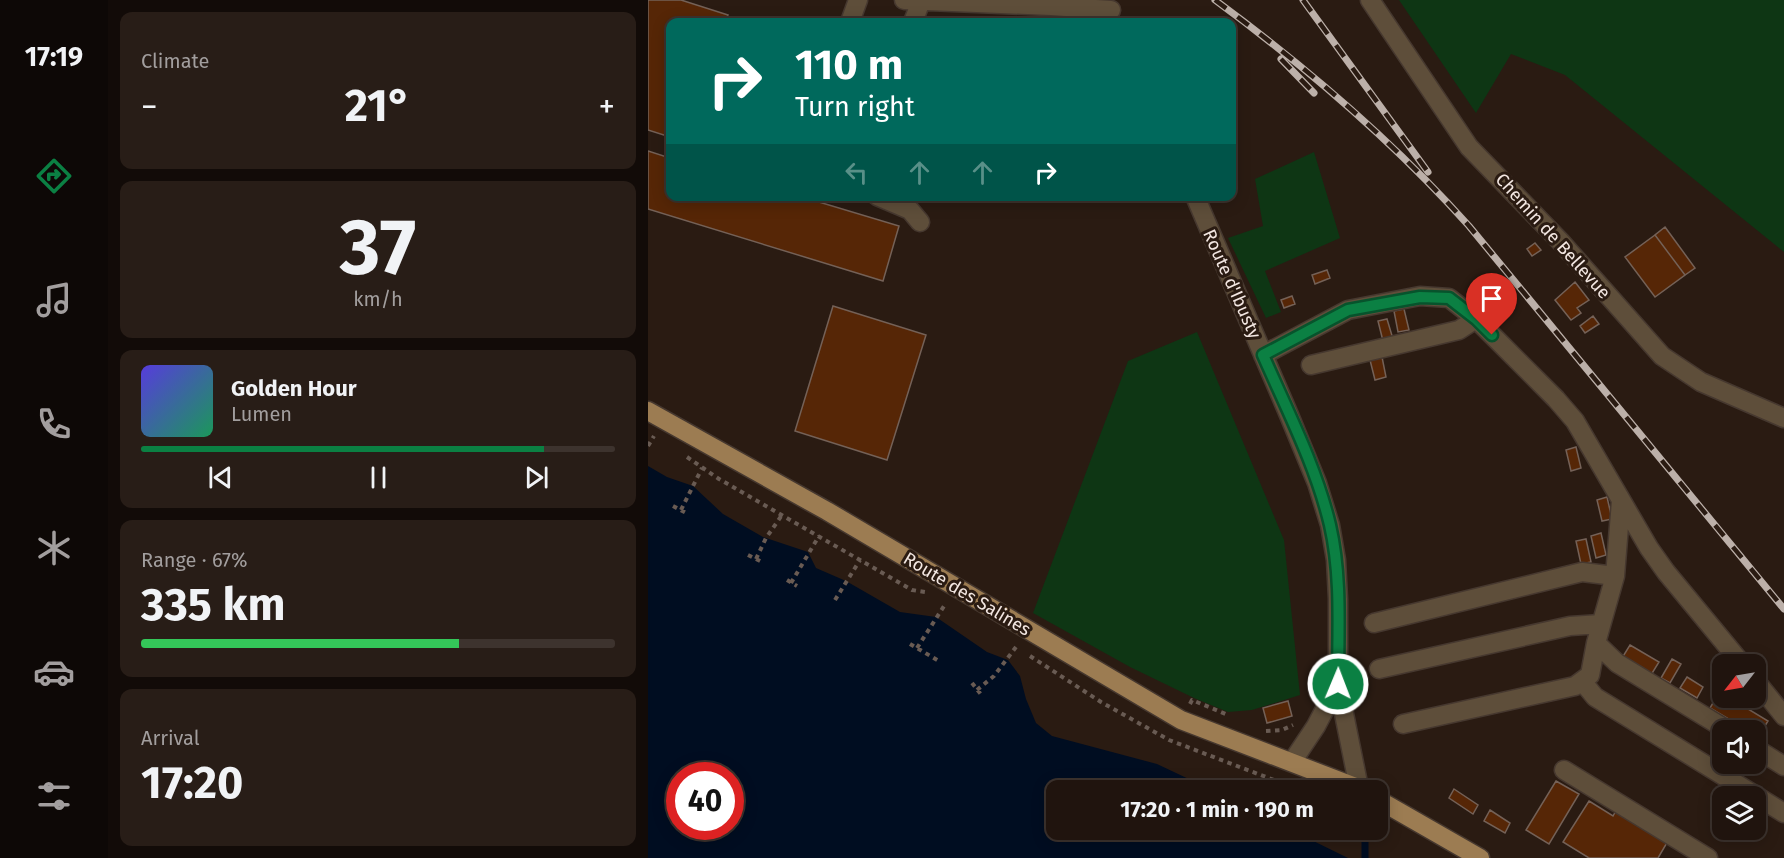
<!DOCTYPE html>
<html lang="en">
<head>
<meta charset="utf-8">
<style>
	body { margin:0; font-family:"Fira Sans",sans-serif; background:#281d17; color:#f1f3f6; height:100vh; display:flex; flex-direction:column; font-size:22px; white-space:nowrap }
	* { box-sizing:border-box; margin:0 }
	p { font-size:20px; color:#a29e9e }
	.icon { flex:none; width:33px; height:33px; fill:none; stroke:currentColor; stroke-width:2; stroke-linecap:round; stroke-linejoin:round }
	.map { position:relative; flex:1; overflow:hidden }
	.panel { display:flex; flex-direction:column; gap:12px; padding:12px; background:#120b08; width:540px }
	.panel>* { flex:none }
	.guide { position:absolute; left:18px; top:18px; width:570px; height:183px; border-radius:12px; box-shadow:0 3px 15px #0003,0 0 0 2px #3d332e; background:#00695c; color:#fff; overflow:hidden }
	.needle { width:39px; rotate:239deg }
	.buttons { position:absolute; left:1064px; top:654px; display:grid; gap:12px }
	.buttons a { display:grid; place-items:center; width:54px; height:54px; border-radius:12px; background:#20140e; box-shadow:0 3px 15px #0003,0 0 0 2px #3d332e; font-size:30px }
	.speed { position:absolute; left:18px; top:762px; display:flex; gap:12px; font-size:30px; font-weight:700; text-align:center }
	.speed>* { display:grid; place-content:center; width:78px; height:78px; border-radius:50%; background:#20140e; box-shadow:0 3px 15px #0003,0 0 0 2px #3d332e; line-height:1 }
	.speed .limit { border:9px solid #d22; background:#fff; color:#111 }
	.pin { position:absolute; display:grid; place-items:center; width:51px; height:51px; color:#fff; margin:-62px -26px; border-radius:50% 50% 50% 0; rotate:-45deg; box-shadow:0 0 6px #0007 }
	.pin .icon { rotate:45deg }
	.me { position:absolute; width:66px; margin:-33px; rotate:1deg; stroke-linejoin:round; filter:drop-shadow(0 0 4px #0008) }
	.turn { display:flex; align-items:center; gap:21px; height:126px; padding:0 30px; font-size:27px }
	.turn .icon { width:78px; height:78px; stroke-width:2.5 }
	.turn b { display:block; font-size:42px; line-height:51px }
	.lanes { display:flex; align-items:center; height:57px; padding:0 30px; background:#0003; justify-content:center; gap:30px; direction:ltr }
	.lanes .off { opacity:.35 }
	.big { font-size:45px; font-weight:700; line-height:1.1 }
	.panel .card { flex:1; display:flex; flex-direction:column; justify-content:center; gap:9px; min-width:0; padding:0 21px; border-radius:12px; background:#281d17 }
	.panel .dial { align-items:center; gap:0 }
	.dial b { font-size:78px; line-height:1 }
	.song { display:flex; align-items:center; gap:18px }
	.cover { width:72px; height:72px; border-radius:9px; background:linear-gradient(135deg,hsl(250 70% 55%),hsl(150 70% 35%)) }
	.played { height:6px; border-radius:3px; background:linear-gradient(90deg,#0b8043 85%,#3d332e 85%) }
	.keys { display:flex; justify-content:space-around; direction:ltr }
	.heat { display:flex; justify-content:space-between; align-items:center; font-size:33px; direction:ltr }
	.charge { height:9px; border-radius:4px; background:linear-gradient(90deg,#34c759 67%,#3d332e 0) }
	.trip { position:absolute; left:398px; top:780px; width:342px; height:60px; border-radius:12px; background:#20140e; box-shadow:0 3px 15px #0003,0 0 0 2px #3d332e; font-weight:700; line-height:60px; text-align:center }
	main { display:flex; flex:1; min-height:0 }
	.tabs { display:flex; flex-direction:column; width:108px; justify-content:space-around; align-items:center; background:#0d0806; color:#a29e9e }
	.tabs .icon { width:42px; height:42px }
	.tabs .on { color:#0b8043 }
	.tabs b { font-size:27px; color:#f1f3f6 }
	.map>svg:first-child { display:block }
</style>
</head>
<body>
<main>
<nav class="tabs">
<b>17:19</b>
<svg class="icon on" aria-label="directions" viewBox="0 0 24 24"><path d="M12 3l9 9-9 9-9-9zM9 14v-3h6M13 9l2 2-2 2"/></svg>
<svg class="icon" aria-label="music" viewBox="0 0 24 24"><path d="M9 18V5l10-2v13"/><circle cx="6" cy="18" r="3"/><circle cx="16" cy="16" r="3"/></svg>
<svg class="icon" aria-label="phone" viewBox="0 0 24 24"><path d="M5 4h4l2 5-3 2q2 4 5 5l2-3 5 2v4C11 20 4 13 5 4z"/></svg>
<svg class="icon" aria-label="climate" viewBox="0 0 24 24"><path d="M12 3v18M4 7l16 10M4 17L20 7"/></svg>
<svg class="icon" aria-label="car" viewBox="0 0 24 24"><path d="M5 17H2v-5l4-1 3-4h7l3 4 3 1v5h-3M9 17h6M6 11h13"/><circle cx="7" cy="17" r="2"/><circle cx="17" cy="17" r="2"/></svg>
<svg class="icon" aria-label="filters" viewBox="0 0 24 24"><path d="M4 7h16M4 17h16"/><circle cx="9" cy="7" r="2"/><circle cx="15" cy="17" r="2"/></svg>
</nav>
<section class="panel">
<div class="card"><p>Climate</p>
<div class="heat"><a>−</a><b class="big">21°</b><a>+</a></div>
</div>
<div class="card dial"><b>37</b><p>km/h</p></div>
<div class="card">
<div class="song"><i class="cover"></i><div><b>Golden Hour</b><p>Lumen</p></div></div>
<div class="played"></div>
<div class="keys"><svg class="icon" aria-label="previous" viewBox="0 0 24 24"><path d="M18 5L8 12l10 7zM5 5v14"/></svg><svg class="icon" aria-label="pause" viewBox="0 0 24 24"><path d="M8 5v14M16 5v14"/></svg><svg class="icon" aria-label="next" viewBox="0 0 24 24"><path d="M6 5l10 7-10 7zM19 5v14"/></svg></div>
</div>
<div class="card"><p>Range · 67%</p><b class="big">335 km</b><div class="charge"></div></div>
<div class="card"><p>Arrival</p><b class="big">17:20</b></div>
</section>
<div class="map">
<svg width="1136" height="858" viewBox="0 0 1136 858">
	<rect width="100%" height="100%" fill="#2a1b12"/>
	<path fill="#0e3614" d="M751 0H1136V252L917 75 863 54 828 113Z
		M666 152 692 238 617 271 633 312 618 318 580 238 615 226 607 179Z
		M549 332 636 540 652 695 604 710 580 712 546 698 482 667 385 613 480 361Z"/>
	<path fill="#000d21" fill-rule="evenodd" d="M0 466 19 477 45 486 75 514 115 537 160 552 168 568 198 581 252 612 288 617 339 652 360 660 372 676 378 699 388 723 404 736 509 764 564 790H408V830H643L700 858H0ZM32 776H82V826H32Z"/>
	<g fill="none" stroke-linecap="round" stroke-linejoin="round">
		<path stroke="#000d21" stroke-width="7" d="M717 858V841"/>
	</g>
	<path fill="#562606" stroke="#746157" stroke-width="1.5" d="M0 0H33L80 15 77 22H22V137L0 130Z
		M0 151 22 158V196H151L251 226 235 281 0 209Z
		M1017 227 1047 268 1037 275 1007 235Z
		M1007 235 1037 275 1007 297 977 257Z
		M887 243 893 250 884 256 879 249Z
		M679 270 682 278 667 284 664 275Z
		M927 282 941 300 929 308 933 313 923 320 907 300Z
		M644 296 647 304 636 308 633 300Z
		M185 306 278 335 239 460 147 431Z
		M756 309 761 330 750 332 746 311Z
		M945 316 951 324 937 333 932 326Z
		M739 319 745 339 735 341 730 321Z
		M734 357 738 377 727 380 722 360Z
		M928 447 933 468 923 471 918 450Z
		M959 497 964 519 954 521 949 500Z
		M953 533 958 555 948 558 943 536Z
		M938 539 943 562 933 564 928 541Z
		M982 645 1011 662 1003 675 974 658Z
		M1024 659 1033 664 1022 683 1013 678Z
		M1039 677 1055 687 1049 698 1032 688Z
		M1072 691 1074 698H1082L1120 721 1110 737 1107 735V730H1099L1062 708Z
		M640 701 644 716 619 723 615 708Z
		M908 781 931 794 901 844 878 830Z
		M806 789 830 805 825 814 801 798Z
		M941 801 965 816 969 809 1020 841 1010 858H941L915 842Z
		M842 810 862 823 857 833 836 821Z"/>
	<g fill="none" stroke-linecap="round" stroke-linejoin="round">
		<defs>
			<path id="minor" d="M256 0 403 6 463 10
				M722 0 821 147 912 241 1014 356 1053 382 1136 418
				M202 22 210 0
				M265 22 273 1
				M229 196 262 210 272 222
				M547 196 641 415 669 483 682 525 688 560 690 599V684L711 788
				M615 355 700 310 772 296 801 298 828 319 908 399 927 421 1001 548 1018 572 1094 664
				M663 365 811 330 828 319
				M726 623 934 572 967 576
				M948 643 969 663 1079 730
				M731 669 922 626 953 624
				M1107 680 1136 716
				M934 681 947 697 1136 813
				M755 724 927 686 942 675 948 643 967 576 973 501
				M1107 748 1136 766
				M644 762 668 726 690 684
				M916 770 1060 858"/>
			<path id="major" d="M0 411 179 511 533 720 715 790
				M729 799 832 858"/>
		</defs>
		<use href="#minor" stroke="#46382f" stroke-width="21"/>
		<use href="#major" stroke="#46382f" stroke-width="21"/>
		<path stroke="#695b53" stroke-width="4" stroke-dasharray="4.5 4.5" stroke-linecap="butt" d="M0 446 6 436
			M39 457 71 479 264 590 277 592
			M25 506 40 514
			M33 510 54 468
			M100 555 116 563
			M108 559 118 538 134 515
			M139 580 149 586
			M143 583 171 536
			M187 600 212 560
			M262 644 291 661
			M269 648 298 603
			M382 656 453 702 521 740 652 790
			M324 683 335 697
			M329 690 346 676 368 647
			M542 704 544 700 580 715
			M618 731 634 730 645 725"/>
		<use href="#minor" stroke="#5e4e3a" stroke-width="18"/>
		<use href="#major" stroke="#9c7c52" stroke-width="18"/>
		<defs>
			<path id="rail" d="M567 0C658 67 745 141 821 226L1136 609
				M655 0 780 172
				M633 59 666 93"/>
		</defs>
		<use href="#rail" stroke="#bcb0a9" stroke-width="7"/>
		<use href="#rail" stroke="#2a1b12" stroke-width="4.5" stroke-dasharray="14" stroke-linecap="butt"/>
	</g>
	<g fill="none" stroke-linecap="round" stroke-linejoin="round">
		<defs>
			<path id="route" d="M690 684C690 631 694 577 682 525 668 466 639 410 615 355L700 310 772 297 801 298 828 319 844 335"/>
		</defs>
		<use href="#route" stroke="#07532c" stroke-width="15"/>
		<use href="#route" stroke="#0b8043" stroke-width="10"/>
	</g>
	<g text-anchor="middle" stroke-width="6" stroke-linejoin="round" paint-order="stroke">
		<g font-size="18" fill="#f3e7e2" stroke="#2a1b12">
			<text transform="translate(905 236) rotate(48)" y="6">Chemin de Bellevue</text>
			<text transform="translate(584 284) rotate(66)" y="6">Route d'Ibusty</text>
			<text transform="translate(319 594) rotate(31)" y="6">Route des Salines</text>
		</g>
	</g>
</svg>
<div class="buttons">
<a><svg class="needle" viewBox="-14 -14 28 28"><path d="M0-13l5 13h-10z" fill="#e53935"/><path d="M0 13l5-13h-10z" fill="#a29e9e"/></svg></a>
<a><svg class="icon" aria-label="sound" viewBox="0 0 24 24"><path d="M4 9h4l5-4v14l-5-4H4zM17 9q2 3 0 6"/></svg></a>
<a><svg class="icon" aria-label="layers" viewBox="0 0 24 24"><path d="M12 4l9 5-9 5-9-5zM3 14l9 5 9-5"/></svg></a>
</div>
<div class="speed"><div class="limit">40</div></div>
<div class="pin" style="left:844px;top:335px;background:#d93025"><svg class="icon" aria-label="arrive" viewBox="0 0 24 24"><path d="M6 21V4h12l-3 4 3 4H6"/></svg></div>
<svg class="me" style="left:690px;top:684px" viewBox="-20 -20 40 40"><circle r="17" fill="#0b8043" stroke="#fff" stroke-width="3"/><path d="M0-11L8 9 0 5-8 9z" fill="#fff"/></svg>
<div class="trip">17:20 · 1 min · 190 m</div>
<div class="guide">
<div class="turn"><svg class="icon" aria-label="right" viewBox="0 0 24 24"><path d="M7 20v-9h11M14 6l5 5-5 5"/></svg><div><b>110 m</b>Turn right</div></div>
<div class="lanes"><svg class="icon off" aria-label="left" viewBox="0 0 24 24"><path d="M17 20v-9H6M10 6l-5 5 5 5"/></svg><svg class="icon off" aria-label="ahead" viewBox="0 0 24 24"><path d="M12 20V5M6 11l6-6 6 6"/></svg><svg class="icon off" aria-label="ahead" viewBox="0 0 24 24"><path d="M12 20V5M6 11l6-6 6 6"/></svg><svg class="icon" aria-label="right" viewBox="0 0 24 24"><path d="M7 20v-9h11M14 6l5 5-5 5"/></svg></div>
</div>
</div>
</main>
</body>
</html>
